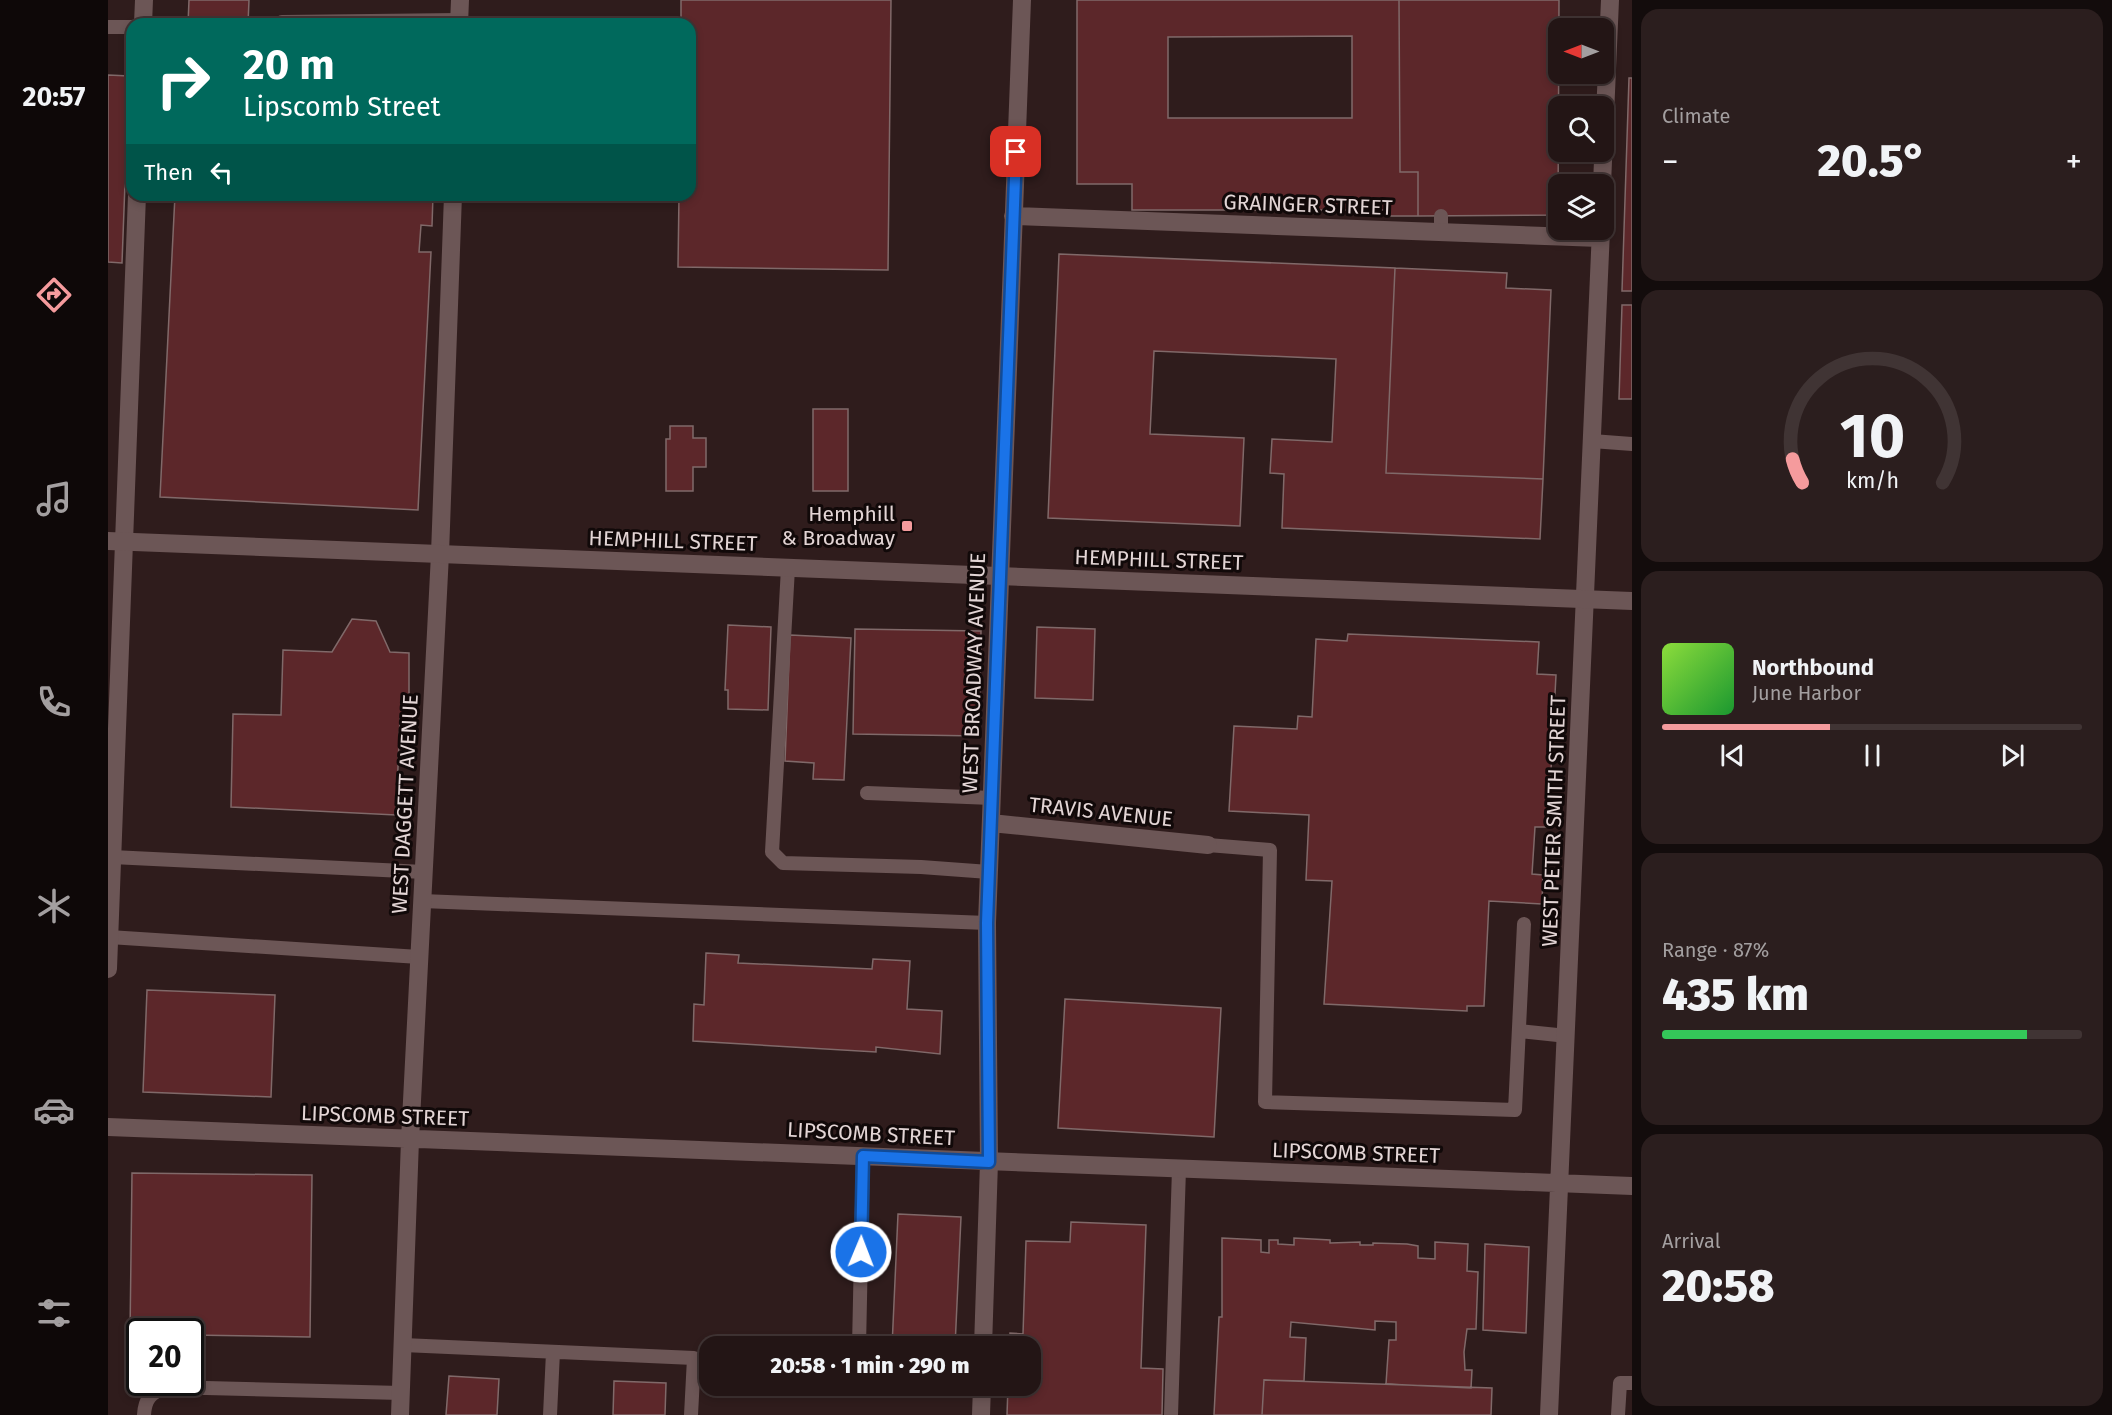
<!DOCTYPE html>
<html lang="en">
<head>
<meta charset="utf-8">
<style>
	body { margin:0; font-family:"Fira Sans",sans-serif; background:#2b1e1e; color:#f1f3f6; height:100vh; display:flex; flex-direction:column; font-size:22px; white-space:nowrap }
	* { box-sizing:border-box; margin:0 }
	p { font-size:20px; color:#a39fa0 }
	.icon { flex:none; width:33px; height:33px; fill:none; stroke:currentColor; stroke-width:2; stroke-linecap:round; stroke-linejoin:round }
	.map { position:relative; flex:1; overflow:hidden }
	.panel { display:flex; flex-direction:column; gap:9px; padding:9px; background:#130c0c; width:480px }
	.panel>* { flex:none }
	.guide { position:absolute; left:18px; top:18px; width:570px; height:183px; border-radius:18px; box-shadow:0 3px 9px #0003,0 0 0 2px #403434; background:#00695c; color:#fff; overflow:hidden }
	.needle { width:39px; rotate:270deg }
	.tools { position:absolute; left:1440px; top:18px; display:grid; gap:12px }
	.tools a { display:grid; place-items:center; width:66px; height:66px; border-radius:12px; background:#231515; box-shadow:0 3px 9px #0003,0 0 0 2px #403434; font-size:30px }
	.speed { position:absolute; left:18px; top:1318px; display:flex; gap:12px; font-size:30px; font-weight:700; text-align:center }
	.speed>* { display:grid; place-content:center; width:78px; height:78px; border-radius:50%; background:#231515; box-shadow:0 3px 9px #0003,0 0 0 2px #403434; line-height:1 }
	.speed .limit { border:3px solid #111; border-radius:9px; background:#fff; color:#111 }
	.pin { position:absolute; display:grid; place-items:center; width:51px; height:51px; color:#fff; margin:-26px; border-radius:12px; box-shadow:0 3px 9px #0006 }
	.me { position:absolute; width:66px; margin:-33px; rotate:1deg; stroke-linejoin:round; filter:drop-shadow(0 0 4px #0008) }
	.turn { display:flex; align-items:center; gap:21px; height:126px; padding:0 18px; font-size:27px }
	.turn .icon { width:78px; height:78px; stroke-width:2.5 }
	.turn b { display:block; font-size:42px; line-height:51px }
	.then { display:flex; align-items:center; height:57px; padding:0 18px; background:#0003; gap:12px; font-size:22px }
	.big { font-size:45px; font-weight:800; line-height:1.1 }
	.panel .widget { flex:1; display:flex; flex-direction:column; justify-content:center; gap:9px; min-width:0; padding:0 21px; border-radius:18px; background:#2b1e1e }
	.panel .dial { align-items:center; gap:0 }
	.dial svg { height:156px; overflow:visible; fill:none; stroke:#403434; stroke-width:7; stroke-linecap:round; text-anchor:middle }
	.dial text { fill:#f1f3f6; stroke:none }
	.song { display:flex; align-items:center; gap:18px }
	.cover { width:72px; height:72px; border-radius:9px; background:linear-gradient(135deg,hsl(90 70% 55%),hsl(130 70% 35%)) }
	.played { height:6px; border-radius:3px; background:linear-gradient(90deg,#f59b9d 40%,#403434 40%) }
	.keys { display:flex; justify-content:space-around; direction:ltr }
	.heat { display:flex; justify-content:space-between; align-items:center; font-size:33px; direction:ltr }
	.charge { height:9px; border-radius:4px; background:linear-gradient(90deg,#34c759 87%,#403434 0) }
	.trip { position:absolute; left:591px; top:1336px; width:342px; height:60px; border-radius:18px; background:#231515; box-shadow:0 3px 9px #0003,0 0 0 2px #403434; font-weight:800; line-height:60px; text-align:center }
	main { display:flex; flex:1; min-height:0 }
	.tab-bar { display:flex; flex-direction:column; width:108px; justify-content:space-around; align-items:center; background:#0e0808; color:#a39fa0 }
	.tab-bar .icon { width:42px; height:42px }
	.tab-bar .active { color:#f59b9d }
	.tab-bar b { font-size:27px; color:#f1f3f6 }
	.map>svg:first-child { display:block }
</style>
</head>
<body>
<main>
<nav class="tab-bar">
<b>20:57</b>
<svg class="icon active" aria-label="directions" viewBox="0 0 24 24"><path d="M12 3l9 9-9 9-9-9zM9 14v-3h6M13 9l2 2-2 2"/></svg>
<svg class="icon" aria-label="music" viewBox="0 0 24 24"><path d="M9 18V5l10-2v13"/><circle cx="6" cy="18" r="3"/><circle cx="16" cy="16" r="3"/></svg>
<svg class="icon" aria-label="phone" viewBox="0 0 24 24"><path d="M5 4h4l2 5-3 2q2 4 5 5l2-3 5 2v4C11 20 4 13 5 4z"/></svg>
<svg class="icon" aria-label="climate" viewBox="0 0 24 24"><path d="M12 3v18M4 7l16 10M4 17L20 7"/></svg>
<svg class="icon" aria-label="car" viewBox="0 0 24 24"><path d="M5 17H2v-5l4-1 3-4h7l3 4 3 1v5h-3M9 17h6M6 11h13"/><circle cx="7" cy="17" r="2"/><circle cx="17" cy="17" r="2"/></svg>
<svg class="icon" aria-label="filters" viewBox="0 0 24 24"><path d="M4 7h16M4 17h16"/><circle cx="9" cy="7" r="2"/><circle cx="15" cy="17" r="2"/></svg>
</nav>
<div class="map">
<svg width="1524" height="1415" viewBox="0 0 1524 1415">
	<rect width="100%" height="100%" fill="#2f1c1c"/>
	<path fill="#5c272a" stroke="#806969" stroke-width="1.5" fill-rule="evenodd" d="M81 0H141L140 24H80Z
		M573 0H783L780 270 570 267 571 195H582V24H573Z
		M969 0H1291L1292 172H1310V216H1278V210H1024V184H969ZM1244 36V118H1060V37Z
		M1291 0H1451L1450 215 1310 216V172H1292Z
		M0 75 21 76 14 263 0 262Z
		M1521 78H1524V291H1514Z
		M67 195H325L324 226 313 225 311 252H323L310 510 52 497Z
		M951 254 1287 268 1278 473 1435 479 1432 539 1174 528 1176 474 1162 473 1164 439 1224 442 1228 359 1046 351 1042 434 1136 438 1132 526 940 518Z
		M1287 268 1399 273 1398 288 1443 290 1435 479 1278 473Z
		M1514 305H1524V399H1511Z
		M705 409H740V491H705Z
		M562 426H585V438H598V467H585V491H558V439H562Z
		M244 619 268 621 282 652 301 653V718L292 719 288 815 123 807 125 714 173 715 175 650 224 652Z
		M620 625 663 627 660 710 620 709V690H617Z
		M929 627 987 629 985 700 927 698Z
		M747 629 873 631 871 736 745 734Z
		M1240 634 1431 642 1429 674 1448 675 1440 827H1427L1424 874 1435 875 1434 904 1381 901 1376 1006H1359V1011L1216 1004 1224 881 1198 880 1201 815 1121 811 1126 726 1189 729 1190 716 1204 717 1208 639 1239 641Z
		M682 635 743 638 736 780 705 779 706 763 677 761Z
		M598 953 631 955 630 963 764 969 765 959 802 961 799 1009 834 1011 832 1054 768 1047V1052L585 1041 586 1004 596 1005Z
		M39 990 167 995 163 1097 35 1092Z
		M957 999 1113 1008 1106 1137 950 1128Z
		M24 1173 204 1175 202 1337 82 1335V1332H32V1335H22Z
		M790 1214 853 1217 847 1347H784Z
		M963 1222 1038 1225 1033 1368 1055 1369 1054 1415H899L900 1386H922V1347H901L902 1333 915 1334 918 1241 962 1242Z
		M1114 1238 1153 1240V1252L1161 1253V1240H1170V1244L1186 1245V1238L1222 1240V1243L1252 1242V1245H1265V1243L1299 1244 1310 1246V1258L1327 1259V1242L1360 1244 1359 1271 1370 1272 1368 1329H1359L1356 1352 1357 1370H1364L1363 1388 1278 1384 1281 1340H1288V1322L1267 1321V1330L1183 1322 1182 1337 1198 1338 1196 1381 1156 1380 1154 1415H1106L1111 1317H1114Z
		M1377 1244 1421 1247 1418 1333 1375 1330Z
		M341 1376 391 1379 389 1415H338Z
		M1156 1380 1384 1388 1383 1415H1154Z
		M506 1381 558 1383 557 1415H505Z"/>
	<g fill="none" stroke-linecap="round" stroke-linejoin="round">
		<path stroke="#6c5656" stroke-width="14" d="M174 22 351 20
			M0 27H24
			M1333 216V233
			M1484 441 1524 444
			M680 568 664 852 675 863 813 867 881 872
			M759 793 884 798
			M1100 845 1162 850 1157 1102 1407 1110 1416 924
			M4 857 316 872
			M314 901 879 923
			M1 937 311 957
			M1411 1031 1459 1036
			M295 1345 586 1358 583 1415
			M751 1347 755 1156
			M36 1415C37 1398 43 1393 58 1387L293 1393
			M442 1415 445 1352
			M1063 1415 1071 1169
			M1510 1415 1512 1383H1524"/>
		<path stroke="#6c5656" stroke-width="18" d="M35 24 36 0
			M351 24 352 0
			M1494 184 1502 0
			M905 216 1492 238
			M883 823 1100 845
			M0 969 29 195
			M0 1127 1524 1186
			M875 1347 881 1162 879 923 914 0
			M292 1415 302 1140 332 554 345 195
			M873 1415 874 1386
			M1441 1415 1493 230"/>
		<path stroke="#6c5656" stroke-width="18" d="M0 541 1524 601"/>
	</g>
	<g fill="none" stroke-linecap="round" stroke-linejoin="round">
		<defs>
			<path id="route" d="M753 1252 755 1156 881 1162 879 923 908 152"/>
		</defs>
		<use href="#route" stroke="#114b97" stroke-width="15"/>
		<use href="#route" stroke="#1a73e8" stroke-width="10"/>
	</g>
	<rect fill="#f59b9d" stroke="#110909" stroke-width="2" x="793" y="520" width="12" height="12" rx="3"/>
	<g text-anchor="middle" stroke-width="6" stroke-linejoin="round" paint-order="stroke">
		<g font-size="21" fill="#e3d5d5" stroke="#110909">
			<text transform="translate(1200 205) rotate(2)" y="7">GRAINGER STREET</text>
			<text transform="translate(565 541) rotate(2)" y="7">HEMPHILL STREET</text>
			<text transform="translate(1051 560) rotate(2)" y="7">HEMPHILL STREET</text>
			<text transform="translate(866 673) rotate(-88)" y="7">WEST BROADWAY AVENUE</text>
			<text transform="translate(297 804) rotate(-87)" y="7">WEST DAGGETT AVENUE</text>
			<text transform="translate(993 812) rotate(6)" y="7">TRAVIS AVENUE</text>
			<text transform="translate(1446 821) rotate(-88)" y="7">WEST PETER SMITH STREET</text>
			<text transform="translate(277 1116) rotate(2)" y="7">LIPSCOMB STREET</text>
			<text transform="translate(763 1134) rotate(3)" y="7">LIPSCOMB STREET</text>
			<text transform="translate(1248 1153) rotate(2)" y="7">LIPSCOMB STREET</text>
		</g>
		<g font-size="21" fill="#e3d5d5" stroke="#110909" text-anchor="end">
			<text x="787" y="521">Hemphill<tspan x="787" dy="24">&amp; Broadway</tspan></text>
		</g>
	</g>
</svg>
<div class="tools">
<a><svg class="needle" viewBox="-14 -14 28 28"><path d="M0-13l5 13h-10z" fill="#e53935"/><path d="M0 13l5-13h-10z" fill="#a39fa0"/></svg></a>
<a><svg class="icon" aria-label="search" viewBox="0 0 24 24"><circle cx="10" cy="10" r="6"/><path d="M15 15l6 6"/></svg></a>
<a><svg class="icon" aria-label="layers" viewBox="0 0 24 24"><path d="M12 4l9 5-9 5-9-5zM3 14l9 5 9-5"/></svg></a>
</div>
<div class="speed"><div class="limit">20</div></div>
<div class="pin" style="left:908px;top:152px;background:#d93025"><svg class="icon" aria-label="arrive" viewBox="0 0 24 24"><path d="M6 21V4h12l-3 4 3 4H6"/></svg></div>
<svg class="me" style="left:753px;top:1252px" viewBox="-20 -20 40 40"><circle r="17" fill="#1a73e8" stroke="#fff" stroke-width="3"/><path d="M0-11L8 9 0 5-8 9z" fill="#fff"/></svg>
<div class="trip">20:58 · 1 min · 290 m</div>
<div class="guide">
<div class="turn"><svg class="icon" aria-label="right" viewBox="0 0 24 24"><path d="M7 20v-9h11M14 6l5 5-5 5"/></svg><div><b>20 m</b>Lipscomb Street</div></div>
<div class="then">Then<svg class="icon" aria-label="left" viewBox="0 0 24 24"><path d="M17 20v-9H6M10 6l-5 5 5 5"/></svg></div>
</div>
</div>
<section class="panel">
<div class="widget"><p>Climate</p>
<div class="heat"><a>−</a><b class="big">20.5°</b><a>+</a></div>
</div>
<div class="widget dial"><svg viewBox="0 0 100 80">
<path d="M14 69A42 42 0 1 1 86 69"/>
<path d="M14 69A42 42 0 0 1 9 57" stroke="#f59b9d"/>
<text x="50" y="56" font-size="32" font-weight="700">10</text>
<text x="50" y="72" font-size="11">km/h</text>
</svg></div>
<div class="widget">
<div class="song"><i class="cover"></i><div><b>Northbound</b><p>June Harbor</p></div></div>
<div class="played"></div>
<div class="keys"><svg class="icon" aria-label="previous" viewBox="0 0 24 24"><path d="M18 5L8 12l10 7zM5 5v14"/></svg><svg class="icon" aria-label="pause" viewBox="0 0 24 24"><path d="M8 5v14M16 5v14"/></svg><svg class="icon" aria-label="next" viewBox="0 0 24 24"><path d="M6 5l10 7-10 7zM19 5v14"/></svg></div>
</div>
<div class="widget"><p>Range · 87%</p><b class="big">435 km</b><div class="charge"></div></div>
<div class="widget"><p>Arrival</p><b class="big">20:58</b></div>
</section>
</main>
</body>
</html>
